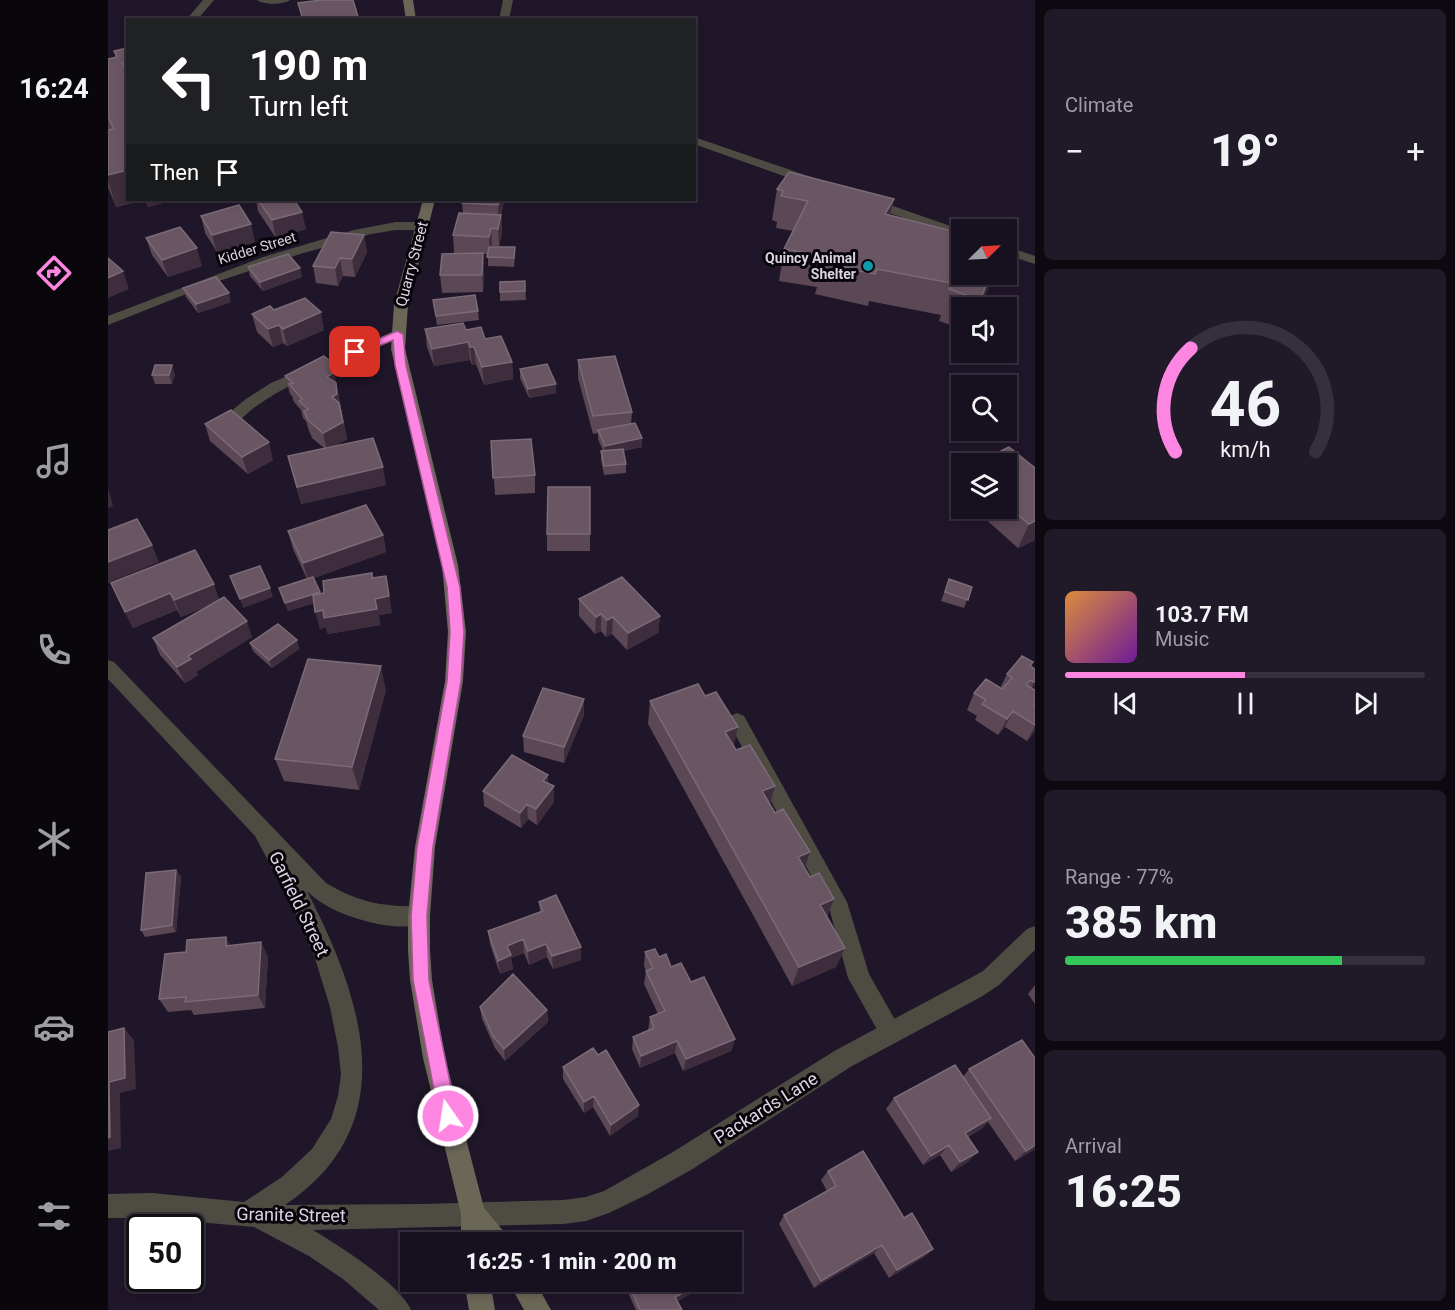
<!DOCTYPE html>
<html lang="en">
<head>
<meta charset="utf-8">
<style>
	body { margin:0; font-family:Roboto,sans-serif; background:#201928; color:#f1f3f6; height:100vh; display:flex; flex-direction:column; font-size:22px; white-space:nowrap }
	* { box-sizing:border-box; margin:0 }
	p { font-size:20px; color:#9e9da4 }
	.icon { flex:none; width:33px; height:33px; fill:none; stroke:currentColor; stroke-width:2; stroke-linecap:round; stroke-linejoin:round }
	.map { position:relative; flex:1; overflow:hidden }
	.sheet { display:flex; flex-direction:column; gap:9px; padding:9px; background:#0d0911; width:420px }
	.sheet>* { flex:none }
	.hud { position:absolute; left:18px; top:18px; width:570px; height:183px; border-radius:0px; box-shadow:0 3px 9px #0003,0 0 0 2px #36303d; background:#202124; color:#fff; overflow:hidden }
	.needle { width:39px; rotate:66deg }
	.controls { position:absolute; left:843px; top:219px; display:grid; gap:12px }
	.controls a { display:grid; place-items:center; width:66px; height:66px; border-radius:0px; background:#17101f; box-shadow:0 3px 9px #0003,0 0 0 2px #36303d; font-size:30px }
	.speed { position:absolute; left:18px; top:1214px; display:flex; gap:12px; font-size:30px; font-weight:700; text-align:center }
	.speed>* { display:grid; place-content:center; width:78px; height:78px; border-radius:50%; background:#17101f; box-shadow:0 3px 9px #0003,0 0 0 2px #36303d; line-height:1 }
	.speed .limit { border:3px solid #111; border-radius:9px; background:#fff; color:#111 }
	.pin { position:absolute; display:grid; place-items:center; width:51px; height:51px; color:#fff; margin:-26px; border-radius:12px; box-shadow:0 3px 9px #0006 }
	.me { position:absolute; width:66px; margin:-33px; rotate:347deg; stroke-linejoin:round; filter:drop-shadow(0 0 4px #0008) }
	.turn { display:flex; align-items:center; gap:21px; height:126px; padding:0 24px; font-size:27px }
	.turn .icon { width:78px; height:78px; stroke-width:2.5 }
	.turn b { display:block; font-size:42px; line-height:51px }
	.then { display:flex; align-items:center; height:57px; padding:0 24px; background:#0003; gap:12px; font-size:22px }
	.big { font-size:45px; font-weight:800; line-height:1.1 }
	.sheet .card { flex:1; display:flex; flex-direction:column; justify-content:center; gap:9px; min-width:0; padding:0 21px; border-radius:9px; background:#201928 }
	.sheet .dial { align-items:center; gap:0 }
	.dial svg { height:156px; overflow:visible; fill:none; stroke:#36303d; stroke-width:7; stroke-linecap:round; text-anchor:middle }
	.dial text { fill:#f1f3f6; stroke:none }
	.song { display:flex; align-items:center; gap:18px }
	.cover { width:72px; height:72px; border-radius:9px; background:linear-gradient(135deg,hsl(30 70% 55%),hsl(280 70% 35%)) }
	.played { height:6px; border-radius:3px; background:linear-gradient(90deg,#fd86e2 50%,#36303d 50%) }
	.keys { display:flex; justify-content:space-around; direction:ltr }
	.heat { display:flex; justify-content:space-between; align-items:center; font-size:33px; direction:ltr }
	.charge { height:9px; border-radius:4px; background:linear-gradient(90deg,#34c759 77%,#36303d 0) }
	.trip { position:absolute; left:292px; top:1232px; width:342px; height:60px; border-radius:0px; background:#17101f; box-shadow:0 3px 9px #0003,0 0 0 2px #36303d; font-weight:800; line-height:60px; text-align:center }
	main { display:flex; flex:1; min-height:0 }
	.dock { display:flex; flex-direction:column; width:108px; justify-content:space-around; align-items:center; background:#09060c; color:#9e9da4 }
	.dock .icon { width:42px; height:42px }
	.dock .current { color:#fd86e2 }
	.dock b { font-size:27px; color:#f1f3f6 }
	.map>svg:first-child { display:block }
</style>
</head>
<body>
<main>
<nav class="dock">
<b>16:24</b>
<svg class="icon current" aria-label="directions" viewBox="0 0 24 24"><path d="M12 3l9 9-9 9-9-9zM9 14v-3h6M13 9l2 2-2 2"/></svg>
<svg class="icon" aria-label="music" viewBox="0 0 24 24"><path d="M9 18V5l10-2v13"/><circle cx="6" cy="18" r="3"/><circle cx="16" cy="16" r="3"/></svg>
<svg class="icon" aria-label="phone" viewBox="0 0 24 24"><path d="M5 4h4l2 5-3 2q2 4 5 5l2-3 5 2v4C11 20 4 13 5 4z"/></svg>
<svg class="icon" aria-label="climate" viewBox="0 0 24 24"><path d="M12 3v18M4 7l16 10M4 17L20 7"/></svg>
<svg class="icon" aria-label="car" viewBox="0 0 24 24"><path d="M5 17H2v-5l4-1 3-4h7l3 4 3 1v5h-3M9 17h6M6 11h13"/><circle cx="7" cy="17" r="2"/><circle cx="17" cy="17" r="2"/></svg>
<svg class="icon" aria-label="filters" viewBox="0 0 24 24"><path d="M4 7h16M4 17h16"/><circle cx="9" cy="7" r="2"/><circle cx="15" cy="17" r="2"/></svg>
</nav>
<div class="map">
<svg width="927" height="1310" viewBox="0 0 927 1310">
	<rect width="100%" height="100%" fill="#1f1629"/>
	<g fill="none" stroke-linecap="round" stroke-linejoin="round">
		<path fill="#4e4c42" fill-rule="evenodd" d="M95 0H106L89 20H78Z
			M149 0H182C175 5 156 5 149 0Z
			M395 0H405L401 20H391Z
			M586 137 706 178 708 181 706 184H698L586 144Z
			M762 198 854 230V238L758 205 756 202 758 199Z
			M898 246 927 256V264L898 255Z
			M289 330 296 334 294 337C246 358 193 375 150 405 137 413 119 437 104 433L101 429 138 399 163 383Z
			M629 713 636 716 739 902 761 974 794 1032 791 1040 783 1043 775 1040 740 978 722 911 620 721 622 716Z"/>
		<path fill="#4e4c42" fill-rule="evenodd" d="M288 222H313L319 226 313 230H288L263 234 192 254 111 281 0 325V316L155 257 246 230Z
			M0 660 6 662 218 883C238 895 258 903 281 905 293 907 307 905 318 909L322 916 318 923C288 935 221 915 199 891 254 998 298 1124 177 1205L316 1204 455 1200 478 1197 496 1191 565 1152 728 1050 857 981 875 971 919 929 927 926V950L891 985 873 997 744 1066 583 1170 540 1194 501 1213 478 1221 455 1224 205 1230C230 1245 292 1284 303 1310H271L235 1279 201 1256 146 1227 44 1218H0V1194L44 1193 136 1202 174 1177 204 1149 223 1119 230 1096 233 1074 230 1047 222 1007 206 955 188 913 147 836 0 679Z"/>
		<path fill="#6b6757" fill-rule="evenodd" d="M295 0H305L308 20H298Z
			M315 200H327L300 304 297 349 350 565 358 632 355 681 327 847 322 916V950L324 980 337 1058 376 1208 397 1233 401 1242H353V1214L315 1058 302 980 300 950V916L307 847 337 681 340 632 334 565 283 349 286 304Z
			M356 1281H382L387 1310H361Z
			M400 1281H427L443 1310H416Z"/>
	</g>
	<path fill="#5c4754" d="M20 48V200H58L59 202 40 207 37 200 8 207 0 187V59L8 58 6 51Z
		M669 189 786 199 782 215 851 235 854 274H885L872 308H854V329L831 321 833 315 761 301 760 306 707 294 709 287 671 281 676 249 685 231 668 228 669 222 664 220Z
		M148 200H186L198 229 168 238 150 211Z
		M403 200H424V203L403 202Z
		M396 201 393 215 394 233 391 246H384V247L407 256 406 267 380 266V254H375L376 271 375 292 334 293 332 275 358 253H346L345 235 355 213 354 203Z
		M93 216 147 242 109 252 97 233Z
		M256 235 259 252 247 277 235 276 230 286 208 283 205 266Z
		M38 238 94 266 60 277 44 255Z
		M140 267 194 277 155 291 142 276Z
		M417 281 418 300 392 301V292Z
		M75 288 123 302 90 313 78 297Z
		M325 300 370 311 371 320 329 325Z
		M166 310 216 330 179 346 175 343 165 347 149 332 144 314Z
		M317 329 358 330 377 339 404 362 405 379 376 385 368 364 364 365 362 360 326 366 319 347Z
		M470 360 524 412 523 424 534 438V447L515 451 518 464V473L496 475 493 460V451H495L490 439V433L485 434 470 378Z
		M224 363 239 439 227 446 278 485 193 504 180 456 216 448 204 438 200 428 198 421 195 418 193 410 186 402 184 396 182 394 177 376Z
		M412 369 448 384V393L421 398 412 378Z
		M67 374 64 384H47L44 375Z
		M97 424 165 460 140 474 102 441Z
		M383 441 427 475V493L387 495Z
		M898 464 927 468V540L910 548 865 508H898Z
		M854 478V498L848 493Z
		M180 531 275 535 278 552 206 578 212 594 216 593 264 573 265 578 284 613 271 615 272 625 220 634 218 627 212 629 206 603 180 611 171 588 199 579 185 549Z
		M439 534H482V551H439Z
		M841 579 864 587 856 608 833 601Z
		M3 583 111 599 144 637 88 672 90 675 77 683 52 655 45 638 102 605 73 617 69 610 25 628Z
		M471 599 552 616 550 633 519 650 504 634 498 637 493 631 487 634 471 616Z
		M189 640 191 649 164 668 145 651 142 643Z
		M923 666 927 669 925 689 927 690V731L919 741 897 727 890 735 867 720 869 716 859 710 866 693 892 688 899 674Z
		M278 690 251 790 176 781 167 759Z
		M476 699V715L456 763 416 752 415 736Z
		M542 701 626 747 667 813 702 852 696 868 719 918 737 948 728 967 684 986 540 724Z
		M440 783 446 786V802L429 825 420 819 413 828 376 806 375 791Z
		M68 870 73 877 68 932 37 937 33 930Z
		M431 902 473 960 445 969 439 957 421 965 416 953 403 958 405 969 392 974 382 944 380 931 432 912Z
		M123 945 160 956 157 1008 86 1015 83 1010 60 1012 51 999 78 952Z
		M537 952 551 957 583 982 627 1039 623 1051 575 1071 567 1053 532 1068 524 1049 525 1037 540 1031 542 1017 550 1014 536 984 538 971 536 966Z
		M927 985V1004L920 994Z
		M372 1007 439 1010 440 1022 397 1061 387 1048 374 1019Z
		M927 1058V1149L907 1161 880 1122 873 1129 860 1137V1162L843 1172 832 1155 815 1165 778 1109 786 1098 855 1077 861 1069Z
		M455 1067 530 1116 502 1136 485 1107 476 1113 455 1079Z
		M720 1171 796 1218 825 1249 816 1257 781 1278 766 1253 706 1288 671 1224 676 1215 719 1191 713 1180Z
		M531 1281H600L597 1286 569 1301 574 1310H528L521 1295 522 1287 532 1282Z"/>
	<path fill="#3e2d3c" d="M20 62V89L16 78 14 63Z
		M20 170V200H37L8 207 0 181V175Z
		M786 199 778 231 777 214Z
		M38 200H58L59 202 40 207Z
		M392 200H396V201L391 222 390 205Z
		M194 212 198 229 168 238 164 220Z
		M393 215 394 233 391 246 390 229Z
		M143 224 147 242 109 252 104 235Z
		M383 228 384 246 382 255 381 237Z
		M256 235 259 252 247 277 244 259Z
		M89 248 94 266 60 277 54 260Z
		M375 253 376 271 375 292 374 275Z
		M232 258 235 276 230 286 227 268Z
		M192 268 194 277 155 291 152 282Z
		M15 271 21 289 0 298V278Z
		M883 274H885L883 282 872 308H869Z
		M121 293 123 302 90 313 88 304Z
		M213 312 216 330 179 346 175 329Z
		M171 325 175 343 165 347 160 329Z
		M360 342 362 360 326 366 324 349Z
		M362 347H366L368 364 364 365Z
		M404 362 405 379 376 385 374 367Z
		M224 363 229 391 219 377Z
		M64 365 67 374 64 384 61 375Z
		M228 383 233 412 224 397Z
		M448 384V393L421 398 420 389Z
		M235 422 239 439 219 451 215 433Z
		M534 438V447L496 455 497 446Z
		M161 442 165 460 140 474 134 457Z
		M275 467 278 485 193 504 189 487Z
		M0 488 5 506 0 508Z
		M927 521V540L910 548 921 524Z
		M275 535 278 552 200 580 195 563Z
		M44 545 51 562 0 583V562Z
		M278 576 284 613 271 615 272 625 220 634 218 627 212 629 207 612 267 599Z
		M106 584 112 601 73 617 66 600Z
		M162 588 165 597 135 608 132 599Z
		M212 592 214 601 180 611 177 603Z
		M62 593 69 610 25 628 17 612Z
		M493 614V631L487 634 488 617Z
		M552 616 550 633 519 650 520 633Z
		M505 617 504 634 498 637 499 620Z
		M139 621 144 637 88 672 90 675 77 683 69 667 80 656Z
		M189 640 191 649 164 668 161 660Z
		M273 666 278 690 251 790 244 767Z
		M927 681V686L925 689 917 699Z
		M476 699V715L456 763V747Z
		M905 711 897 727 890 735 899 719Z
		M927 726V731L919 741Z
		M630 727 625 750 617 732Z
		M440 775V791L435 781Z
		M446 786V802L429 825 428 809Z
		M667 786 661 808 654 791Z
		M419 804 420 819 413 828 412 813Z
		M702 852 695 873 690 857Z
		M68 870 73 877 68 932 64 925Z
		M726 899 718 920 712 905Z
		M118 937 126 951 118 946Z
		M415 939 416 953 403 958 405 969 392 974 390 961 399 946Z
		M153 942 160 956 157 1008 150 995Z
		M438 944 439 957 421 965 420 951Z
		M473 947V960L445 969 444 956Z
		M737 948 728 967 684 986 691 967Z
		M439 1010 440 1022 397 1061 396 1049Z
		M16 1028 26 1040 28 1089 12 1093 13 1148 0 1151 1 1082Z
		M627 1039 623 1051 575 1071 578 1059Z
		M569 1041 567 1053 532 1068 533 1056Z
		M486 1096 485 1107 476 1113V1102Z
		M531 1105 530 1116 502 1136 503 1125Z
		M883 1118 873 1129 848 1143 857 1133Z
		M841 1145 832 1155 815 1165 823 1156Z
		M927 1145V1149L907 1161 918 1151Z
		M870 1152 860 1162 843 1172 852 1162Z
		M774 1245 766 1253 706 1288 713 1281Z
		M825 1249 816 1257 781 1278 789 1270Z
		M597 1281H600L597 1286 565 1304 567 1297Z"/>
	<path fill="#6a5663" stroke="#7b6a77" stroke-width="1.5" d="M213 0H245L251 20H195L190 3Z
		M20 48V62L14 63 20 74V77L16 78 20 85V170L0 175V130L6 129 0 117V59L9 57 6 51Z
		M681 172 786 199 777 214 852 233 851 235 854 236V274H883L872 300 841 289 843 283 769 269 767 274 713 263 716 256 676 249 700 201 673 196 675 191 669 189Z
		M150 200H186L194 212 164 220Z
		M355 200H392L390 205 354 203Z
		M131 205 143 224 104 235 93 216Z
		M351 213 393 215 390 229 383 228 381 237 345 235Z
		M72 227 89 248 54 260 38 238Z
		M223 232 256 235 244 259 232 258 227 268 205 266Z
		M381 247H407L406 258 379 257Z
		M375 253 374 275H332L334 254Z
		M180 254 192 268 152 282 140 267Z
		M0 258 15 271 0 278Z
		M108 277 121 293 88 304 75 288Z
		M417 281V291L392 292V282Z
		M367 295 370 311 328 316 325 300Z
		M197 298 213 312 175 329 171 325 160 329 144 314 162 306 166 310Z
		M355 323 358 330 373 327 377 339 393 336 404 362 374 367 366 347H362L360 342 324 349 317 329Z
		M216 356 224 363 225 373 219 377 228 383 229 394 224 397 231 403 235 422 215 433 200 420 196 411 200 409 191 401 194 399 181 384 185 383 177 376Z
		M507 356 524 412 485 416 470 360Z
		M439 364 448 384 420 389 412 369Z
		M47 365H64L61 375H44Z
		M123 410 161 442 134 457 97 424Z
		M527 423 534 438 497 446 490 430Z
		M265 438 275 467 189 487 180 456Z
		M423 439 427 475 385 478 383 441Z
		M901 447 927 468V521L921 524 898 504V464H867Z
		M515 449 518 464 496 466 493 451Z
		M440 487H482V534H439Z
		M258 505 275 535 195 563 180 531Z
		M29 519 44 545 0 562V530Z
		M87 550 106 584 66 600 62 593 17 612 3 583Z
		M152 566 162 588 132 599 122 576Z
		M264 573V578L278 576 281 596 267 599 269 609 216 618 215 610 207 612 205 595 216 593 215 581Z
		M205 577 212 592 177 603 171 588Z
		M514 577 552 616 520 633 505 617 499 620 493 614 488 617 471 599Z
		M841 579 864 587 860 600 837 592Z
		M116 597 139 621 80 656 83 659 69 667 45 638Z
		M170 624 189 640 161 660 142 643Z
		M914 656 925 662 922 666 927 669V681L926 682 922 680 918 685 927 690V703L926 705 927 706V725L905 711 899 719 874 704 878 700 866 693 878 679 894 689 904 678 899 674Z
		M200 659 273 666 244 767 167 759Z
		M590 684 597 696 608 692 630 727 617 732 628 750 642 745 667 786 654 791 667 813 675 809 702 852 690 857 702 877 711 873 726 899 712 905 737 948 691 967 542 701Z
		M435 688 476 699 456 747 415 736Z
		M404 755 440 775 435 781 446 786 428 809 419 804 412 813 375 791Z
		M68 870 64 925 33 930 38 873Z
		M448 895 473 947 444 956 438 944 420 951 415 939 399 946 403 955 390 961 380 931 435 911 431 902Z
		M118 937V946L153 942 150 995 77 1002 78 997 51 999 57 954 78 952 79 940Z
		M547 949 551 957 558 954 563 967 573 963 583 982 596 977 627 1039 578 1059 569 1041 533 1056 525 1037 546 1028 542 1017 557 1011 538 971 545 968 537 952Z
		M405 974 439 1010 396 1049 385 1036 372 1007Z
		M16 1028 17 1078 1 1082 2 1137 0 1138V1032Z
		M914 1040 927 1058V1145L918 1151 861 1069Z
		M485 1048 490 1055 498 1050 531 1105 503 1125 486 1096 476 1102 455 1067Z
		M847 1065 883 1118 857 1133 870 1152 852 1162 841 1145 823 1156 786 1098Z
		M755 1151 796 1218 804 1213 825 1249 789 1270 774 1245 713 1281 676 1215 728 1186 720 1171Z
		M579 1235 583 1242H566Z
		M534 1281H597L567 1297 574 1310H532L522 1287Z"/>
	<path fill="#fd86e2" stroke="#a45793" stroke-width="1.5" d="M289 331 295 334 298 365 352 587 356 632 353 681 325 847 319 916 321 980 349 1116 346 1122 340 1125 333 1122 331 1116 305 980 303 916 309 847 339 681 342 632 339 587 287 365 285 340 251 354H243L241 352Z"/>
	<circle fill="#0f9aa8" stroke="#07050b" stroke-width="2" cx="760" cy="266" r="6"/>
	<g text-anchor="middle" stroke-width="6" stroke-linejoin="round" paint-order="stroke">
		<g font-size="14" fill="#d9d4e1" stroke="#07050b">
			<text transform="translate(149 248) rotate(-17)" y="5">Kidder Street</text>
		</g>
		<g font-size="14" font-weight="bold" fill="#d9d4e1" stroke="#07050b" text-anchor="end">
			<text x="748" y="263">Quincy Animal<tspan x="748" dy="16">Shelter</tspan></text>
		</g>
		<g font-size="15" fill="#d9d4e1" stroke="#07050b">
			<text transform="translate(304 264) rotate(-75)" y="5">Quarry Street</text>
		</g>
		<g font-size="18" fill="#d9d4e1" stroke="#07050b">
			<text transform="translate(191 904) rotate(64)" y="6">Garfield Street</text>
			<text transform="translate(658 1108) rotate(-32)" y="6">Packards Lane</text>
			<text transform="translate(183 1215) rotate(1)" y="6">Granite Street</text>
		</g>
	</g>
</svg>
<div class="controls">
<a><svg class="needle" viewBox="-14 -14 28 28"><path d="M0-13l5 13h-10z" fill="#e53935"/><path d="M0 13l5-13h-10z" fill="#9e9da4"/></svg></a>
<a><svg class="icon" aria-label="sound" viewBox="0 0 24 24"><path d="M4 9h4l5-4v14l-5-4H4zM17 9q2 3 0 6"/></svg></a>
<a><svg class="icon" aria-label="search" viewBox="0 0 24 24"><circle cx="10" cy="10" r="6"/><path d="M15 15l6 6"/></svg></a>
<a><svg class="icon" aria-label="layers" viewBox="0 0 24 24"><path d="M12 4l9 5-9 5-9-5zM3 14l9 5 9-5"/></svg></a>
</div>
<div class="speed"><div class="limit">50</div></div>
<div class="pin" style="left:247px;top:352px;background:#d93025"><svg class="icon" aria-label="arrive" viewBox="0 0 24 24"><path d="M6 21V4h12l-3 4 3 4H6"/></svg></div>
<svg class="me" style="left:340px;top:1116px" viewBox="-20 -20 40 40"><circle r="17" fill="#fd86e2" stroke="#fff" stroke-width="3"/><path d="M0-11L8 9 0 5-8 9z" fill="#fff"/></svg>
<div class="trip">16:25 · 1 min · 200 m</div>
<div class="hud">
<div class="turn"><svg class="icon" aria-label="left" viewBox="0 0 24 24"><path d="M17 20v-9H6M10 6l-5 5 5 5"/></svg><div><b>190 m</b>Turn left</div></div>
<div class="then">Then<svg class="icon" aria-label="arrive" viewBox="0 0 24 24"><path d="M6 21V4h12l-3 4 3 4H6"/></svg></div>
</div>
</div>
<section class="sheet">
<div class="card"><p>Climate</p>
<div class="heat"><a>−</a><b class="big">19°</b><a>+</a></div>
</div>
<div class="card dial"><svg viewBox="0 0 100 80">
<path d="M14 69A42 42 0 1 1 86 69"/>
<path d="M14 69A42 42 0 0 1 22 16" stroke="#fd86e2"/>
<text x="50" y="56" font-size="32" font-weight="700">46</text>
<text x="50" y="72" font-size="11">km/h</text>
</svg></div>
<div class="card">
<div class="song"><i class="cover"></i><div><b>103.7 FM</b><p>Music</p></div></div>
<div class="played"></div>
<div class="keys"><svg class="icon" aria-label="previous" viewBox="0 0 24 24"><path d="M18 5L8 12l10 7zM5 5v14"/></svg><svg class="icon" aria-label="pause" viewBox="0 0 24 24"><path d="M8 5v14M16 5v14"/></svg><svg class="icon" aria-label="next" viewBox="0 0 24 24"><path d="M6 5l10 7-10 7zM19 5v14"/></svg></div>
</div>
<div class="card"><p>Range · 77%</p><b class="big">385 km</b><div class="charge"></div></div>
<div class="card"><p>Arrival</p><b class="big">16:25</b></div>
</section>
</main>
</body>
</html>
